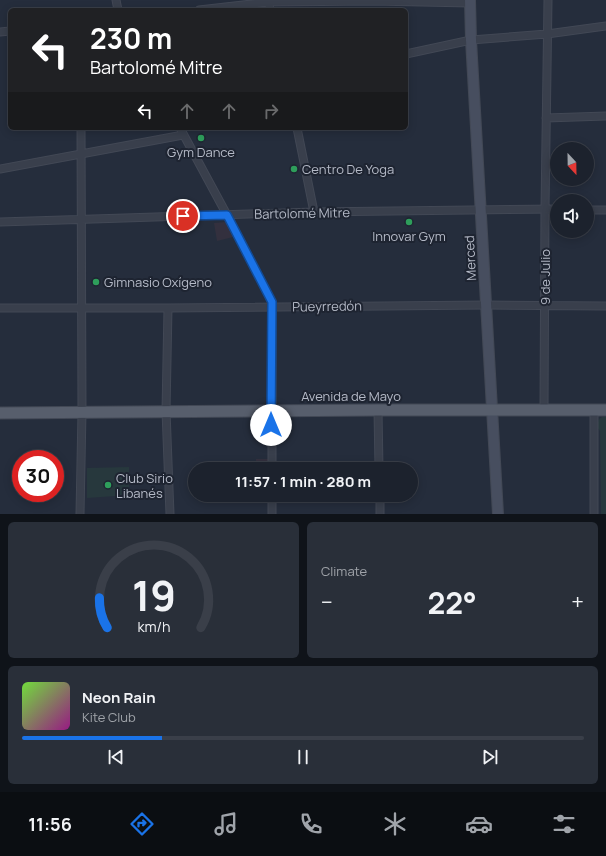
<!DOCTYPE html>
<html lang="en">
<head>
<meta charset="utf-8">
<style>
	body { margin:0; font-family:Manrope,sans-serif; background:#292f39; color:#f1f3f6; height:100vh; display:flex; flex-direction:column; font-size:15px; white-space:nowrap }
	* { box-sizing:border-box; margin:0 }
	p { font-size:13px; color:#a0a4aa }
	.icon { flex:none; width:22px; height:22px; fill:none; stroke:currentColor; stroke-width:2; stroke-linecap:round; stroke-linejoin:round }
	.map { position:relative; height:514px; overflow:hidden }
	.sheet { display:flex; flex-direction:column; gap:8px; padding:8px; background:#0f1319; flex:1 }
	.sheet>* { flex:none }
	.top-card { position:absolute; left:8px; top:8px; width:400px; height:122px; border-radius:6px; box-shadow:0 2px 10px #0003,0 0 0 1px #3a3f49; background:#202124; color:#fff; overflow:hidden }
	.needle { width:26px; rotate:158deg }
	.controls { position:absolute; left:550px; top:142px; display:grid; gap:8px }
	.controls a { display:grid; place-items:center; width:44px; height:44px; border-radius:50%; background:#1c222d; box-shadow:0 2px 10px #0003,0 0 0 1px #3a3f49; font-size:20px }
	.speed { position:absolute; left:12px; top:450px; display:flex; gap:8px; font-size:20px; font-weight:700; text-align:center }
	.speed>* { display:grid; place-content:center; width:52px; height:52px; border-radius:50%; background:#1c222d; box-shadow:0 2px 10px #0003,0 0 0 1px #3a3f49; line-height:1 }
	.speed .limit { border:6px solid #d22; background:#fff; color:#111 }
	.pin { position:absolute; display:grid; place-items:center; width:34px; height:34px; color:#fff; margin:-17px; border:2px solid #fff; border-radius:50%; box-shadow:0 1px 4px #0007 }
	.me { position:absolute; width:44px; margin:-22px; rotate:0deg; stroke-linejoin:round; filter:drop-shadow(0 0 3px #0008) }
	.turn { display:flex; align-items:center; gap:14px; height:84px; padding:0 16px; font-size:18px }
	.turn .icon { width:52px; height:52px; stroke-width:2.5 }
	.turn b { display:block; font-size:28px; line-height:34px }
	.lanes { display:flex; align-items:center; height:38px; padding:0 16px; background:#0003; justify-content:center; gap:20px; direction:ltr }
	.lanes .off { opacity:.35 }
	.big { font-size:30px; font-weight:700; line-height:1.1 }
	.sheet .tile { flex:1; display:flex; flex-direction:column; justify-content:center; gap:6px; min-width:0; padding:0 14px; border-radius:6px; background:#292f39 }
	.sheet .dial { align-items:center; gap:0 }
	.dial svg { height:104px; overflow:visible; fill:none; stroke:#3a3f49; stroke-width:7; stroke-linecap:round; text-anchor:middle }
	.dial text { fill:#f1f3f6; stroke:none }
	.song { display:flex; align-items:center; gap:12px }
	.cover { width:48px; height:48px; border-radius:6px; background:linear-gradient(135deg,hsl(100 70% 55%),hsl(310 70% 35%)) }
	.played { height:4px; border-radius:2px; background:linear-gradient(90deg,#1a73e8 25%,#3a3f49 25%) }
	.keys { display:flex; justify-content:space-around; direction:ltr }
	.heat { display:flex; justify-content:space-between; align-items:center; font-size:22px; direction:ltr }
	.sheet .tiles { flex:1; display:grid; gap:8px; grid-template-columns:1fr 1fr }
	.tile:last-child { grid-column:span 2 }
	.trip { position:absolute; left:188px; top:462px; width:230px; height:40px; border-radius:20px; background:#1c222d; box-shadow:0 2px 10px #0003,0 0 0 1px #3a3f49; font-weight:700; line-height:40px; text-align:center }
	.menu { display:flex; height:64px; justify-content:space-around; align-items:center; background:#0b0e12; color:#a0a4aa }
	.menu .icon { width:28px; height:28px }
	.menu .selected { color:#1a73e8 }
	.menu b { font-size:18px; color:#f1f3f6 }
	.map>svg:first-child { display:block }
</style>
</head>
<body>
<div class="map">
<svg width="606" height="514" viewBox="0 0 606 514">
	<rect width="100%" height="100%" fill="#252d3c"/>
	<path fill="#33303e" d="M225 222 228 224 233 237 217 241 214 223Z
		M256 459H268V469H256Z"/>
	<path fill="#27383d" d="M602 417H606V514H601L600 431 598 428C598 423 597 420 602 417Z
		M129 467V495L87 498V468Z"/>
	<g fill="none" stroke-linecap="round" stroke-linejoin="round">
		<defs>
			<path id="street" d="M116 0 118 10
				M268 0 270 10
				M199 10 269 2 373 1 470 3
				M0 32 10 31
				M406 54 471 40 547 34 606 26
				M546 118 606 116
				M180 128 227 215 272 302V469
				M297 128 314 212
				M0 169 183 135
				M587 210H606
				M0 222 314 212 557 209
				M0 308H168L486 305 606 306
				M168 308 166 411 170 514
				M378 410 379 469
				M544 410 545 208 548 0
				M594 410V514
				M272 495V514
				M380 495V514
				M80 514 82 412 81 128"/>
			<path id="secondary" d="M470 0 471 40 498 514"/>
			<path id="primary" d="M0 413 378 410H606"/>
		</defs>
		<use href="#street" stroke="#424855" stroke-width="9"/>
		<use href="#secondary" stroke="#424855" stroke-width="12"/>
		<use href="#primary" stroke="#424855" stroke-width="13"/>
		<use href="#street" stroke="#393f4c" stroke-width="7"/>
		<use href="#secondary" stroke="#474e5f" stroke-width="10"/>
		<use href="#primary" stroke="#575e6c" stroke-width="11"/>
	</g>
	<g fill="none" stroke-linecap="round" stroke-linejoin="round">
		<defs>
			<path id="route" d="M183 216 227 215 272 302 271 425"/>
		</defs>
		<use href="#route" stroke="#114b97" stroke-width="10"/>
		<use href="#route" stroke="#1a73e8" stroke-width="7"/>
	</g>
	<g fill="#2e9e5b" stroke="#1e2431" stroke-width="1.5">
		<circle cx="201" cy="138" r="4"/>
		<circle cx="294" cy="169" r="4"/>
		<circle cx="409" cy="222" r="4"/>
		<circle cx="96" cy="282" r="4"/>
		<circle cx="108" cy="485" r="4"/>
	</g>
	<g text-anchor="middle" stroke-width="4" stroke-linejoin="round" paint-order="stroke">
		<g font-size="13" fill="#b5bac7" stroke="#1e2431" text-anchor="start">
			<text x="201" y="157" text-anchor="middle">Gym Dance</text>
			<text x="302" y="174">Centro De Yoga</text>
			<text x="409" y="241" text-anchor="middle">Innovar Gym</text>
			<text x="104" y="287">Gimnasio Oxígeno</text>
			<text x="116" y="483">Club Sirio<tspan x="116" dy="15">Libanés</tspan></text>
		</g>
		<g font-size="13" fill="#b5bac7" stroke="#1e2431">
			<text transform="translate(302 213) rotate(-1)" y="5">Bartolomé Mitre</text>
			<text transform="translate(470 258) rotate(-93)" y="5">Merced</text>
			<text transform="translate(545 277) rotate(-90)" y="5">9 de Julio</text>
			<text transform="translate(327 306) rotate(-1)" y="5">Pueyrredón</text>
			<text x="351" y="401">Avenida de Mayo</text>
		</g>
	</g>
</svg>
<div class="controls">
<a><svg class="needle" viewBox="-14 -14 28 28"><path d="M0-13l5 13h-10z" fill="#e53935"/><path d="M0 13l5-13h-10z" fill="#a0a4aa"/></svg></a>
<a><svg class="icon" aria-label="sound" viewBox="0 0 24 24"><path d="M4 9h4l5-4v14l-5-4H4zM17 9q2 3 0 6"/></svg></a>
</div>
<div class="speed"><div class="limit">30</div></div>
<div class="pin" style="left:183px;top:216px;background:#d93025"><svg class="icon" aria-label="arrive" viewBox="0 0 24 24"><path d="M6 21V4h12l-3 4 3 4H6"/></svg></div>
<svg class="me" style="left:271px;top:425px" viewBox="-20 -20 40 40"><circle r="19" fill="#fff"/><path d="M0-13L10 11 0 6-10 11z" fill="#1a73e8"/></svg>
<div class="trip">11:57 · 1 min · 280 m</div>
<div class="top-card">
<div class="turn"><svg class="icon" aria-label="left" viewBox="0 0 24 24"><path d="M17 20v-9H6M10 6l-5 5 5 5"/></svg><div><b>230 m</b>Bartolomé Mitre</div></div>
<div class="lanes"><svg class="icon" aria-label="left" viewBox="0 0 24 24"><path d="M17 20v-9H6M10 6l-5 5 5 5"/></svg><svg class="icon off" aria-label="ahead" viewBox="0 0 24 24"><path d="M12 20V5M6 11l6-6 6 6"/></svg><svg class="icon off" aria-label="ahead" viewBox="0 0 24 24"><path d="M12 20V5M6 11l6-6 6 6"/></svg><svg class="icon off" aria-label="right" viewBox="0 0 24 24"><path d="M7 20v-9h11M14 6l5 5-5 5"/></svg></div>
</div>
</div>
<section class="sheet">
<div class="tiles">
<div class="tile dial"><svg viewBox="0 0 100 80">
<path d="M14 69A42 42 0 1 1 86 69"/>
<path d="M14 69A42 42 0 0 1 8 46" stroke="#1a73e8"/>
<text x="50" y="56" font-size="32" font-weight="700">19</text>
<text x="50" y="72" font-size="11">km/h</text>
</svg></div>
<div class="tile"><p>Climate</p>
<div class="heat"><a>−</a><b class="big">22°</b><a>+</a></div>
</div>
<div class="tile">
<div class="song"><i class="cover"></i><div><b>Neon Rain</b><p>Kite Club</p></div></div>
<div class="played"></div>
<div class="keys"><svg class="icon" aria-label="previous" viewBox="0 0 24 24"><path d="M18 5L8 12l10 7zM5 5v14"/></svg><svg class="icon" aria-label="pause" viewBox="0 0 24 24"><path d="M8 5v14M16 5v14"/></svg><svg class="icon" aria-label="next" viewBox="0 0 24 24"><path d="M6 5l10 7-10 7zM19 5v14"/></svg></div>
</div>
</div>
</section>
<nav class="menu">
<b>11:56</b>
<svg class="icon selected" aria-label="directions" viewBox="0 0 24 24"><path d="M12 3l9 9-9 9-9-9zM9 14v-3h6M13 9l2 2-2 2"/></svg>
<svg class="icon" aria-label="music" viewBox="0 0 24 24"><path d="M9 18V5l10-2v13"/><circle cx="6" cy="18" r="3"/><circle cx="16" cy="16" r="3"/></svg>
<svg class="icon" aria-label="phone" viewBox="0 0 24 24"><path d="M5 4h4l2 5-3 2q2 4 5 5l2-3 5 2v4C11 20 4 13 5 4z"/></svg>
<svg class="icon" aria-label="climate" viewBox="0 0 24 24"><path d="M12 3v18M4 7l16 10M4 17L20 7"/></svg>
<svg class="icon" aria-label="car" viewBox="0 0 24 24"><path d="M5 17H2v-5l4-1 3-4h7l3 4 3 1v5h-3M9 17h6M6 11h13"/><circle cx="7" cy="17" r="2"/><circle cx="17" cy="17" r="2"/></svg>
<svg class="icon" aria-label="filters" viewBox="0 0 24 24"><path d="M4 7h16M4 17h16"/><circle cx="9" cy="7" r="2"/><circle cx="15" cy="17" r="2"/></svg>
</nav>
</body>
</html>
